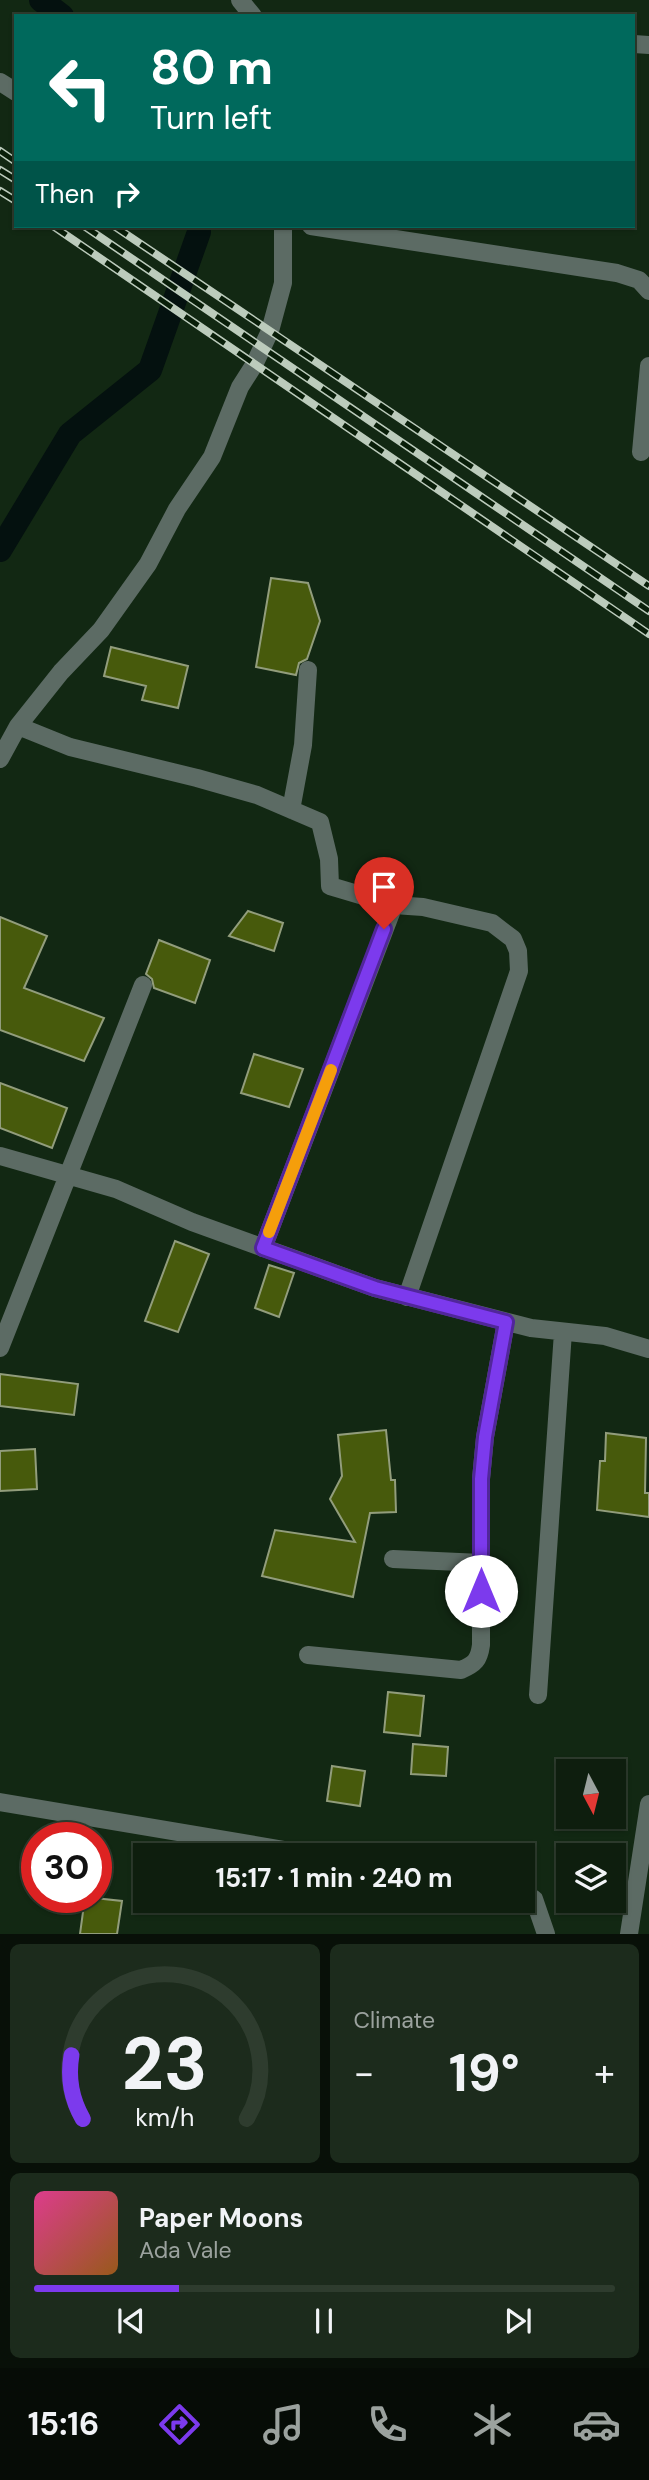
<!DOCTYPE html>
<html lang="en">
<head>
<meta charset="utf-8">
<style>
	body { margin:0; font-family:"DM Sans",sans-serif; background:#1c2b1c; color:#f1f3f6; height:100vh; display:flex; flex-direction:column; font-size:26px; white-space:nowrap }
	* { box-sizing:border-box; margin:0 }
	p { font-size:23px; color:#9ba29e }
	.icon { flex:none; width:38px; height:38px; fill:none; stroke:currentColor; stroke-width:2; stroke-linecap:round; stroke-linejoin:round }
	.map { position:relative; height:1934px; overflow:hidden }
	.panel { display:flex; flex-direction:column; gap:10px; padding:10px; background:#081008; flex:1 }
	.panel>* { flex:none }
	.hud { position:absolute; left:14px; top:14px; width:621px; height:214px; border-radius:0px; box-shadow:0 2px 5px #0004,0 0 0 2px #2e3c2e; background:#00695c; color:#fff; overflow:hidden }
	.needle { width:46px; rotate:173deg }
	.tools { position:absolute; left:556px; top:1759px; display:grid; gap:14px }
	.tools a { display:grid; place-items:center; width:70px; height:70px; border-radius:0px; background:#0e1e0e; box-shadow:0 2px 5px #0004,0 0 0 2px #2e3c2e; font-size:35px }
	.speed { position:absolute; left:21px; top:1822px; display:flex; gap:14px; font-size:35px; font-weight:700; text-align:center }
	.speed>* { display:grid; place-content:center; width:91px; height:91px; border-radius:50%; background:#0e1e0e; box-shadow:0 2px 5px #0004,0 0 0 2px #2e3c2e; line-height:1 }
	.speed .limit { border:10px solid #d22; background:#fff; color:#111 }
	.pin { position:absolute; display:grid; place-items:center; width:60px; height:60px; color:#fff; margin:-72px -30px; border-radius:50% 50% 50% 0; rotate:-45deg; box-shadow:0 0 7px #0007 }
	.pin .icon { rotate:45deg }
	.me { position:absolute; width:77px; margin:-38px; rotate:0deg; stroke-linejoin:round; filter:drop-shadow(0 0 5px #0008) }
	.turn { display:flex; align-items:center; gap:24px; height:147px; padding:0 21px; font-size:32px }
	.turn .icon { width:91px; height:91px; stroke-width:2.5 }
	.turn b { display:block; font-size:49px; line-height:60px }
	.then { display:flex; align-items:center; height:66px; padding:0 21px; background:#0003; gap:14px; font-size:26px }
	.big { font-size:52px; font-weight:700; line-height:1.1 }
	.panel .widget { flex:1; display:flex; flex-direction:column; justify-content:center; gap:10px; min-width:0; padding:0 24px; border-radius:10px; background:#1c2b1c }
	.panel .dial { align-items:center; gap:0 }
	.dial svg { height:182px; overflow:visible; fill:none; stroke:#2e3c2e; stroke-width:7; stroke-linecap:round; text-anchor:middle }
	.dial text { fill:#f1f3f6; stroke:none }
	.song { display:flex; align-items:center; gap:21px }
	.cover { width:84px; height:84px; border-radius:10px; background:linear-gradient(135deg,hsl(330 70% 55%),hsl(30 70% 35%)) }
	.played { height:7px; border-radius:4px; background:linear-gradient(90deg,#7c3aed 25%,#2e3c2e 25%) }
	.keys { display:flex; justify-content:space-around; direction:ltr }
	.heat { display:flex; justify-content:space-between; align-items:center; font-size:38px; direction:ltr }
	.panel .tiles { flex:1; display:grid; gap:10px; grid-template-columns:1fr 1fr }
	.widget:last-child { grid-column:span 2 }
	.trip { position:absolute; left:133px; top:1843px; width:402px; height:70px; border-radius:0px; background:#0e1e0e; box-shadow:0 2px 5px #0004,0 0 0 2px #2e3c2e; font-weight:700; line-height:70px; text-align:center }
	.dock { display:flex; height:112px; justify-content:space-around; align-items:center; background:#060c06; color:#9ba29e }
	.dock .icon { width:49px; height:49px }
	.dock .on { color:#7c3aed }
	.dock b { font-size:32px; color:#f1f3f6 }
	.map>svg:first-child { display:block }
</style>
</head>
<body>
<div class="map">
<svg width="649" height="1934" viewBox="0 0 649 1934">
	<rect width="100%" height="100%" fill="#122813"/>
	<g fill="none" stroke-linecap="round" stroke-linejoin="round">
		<path stroke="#04110f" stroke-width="24" d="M41 0 62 16
			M0 550 70 434 150 370 199 232V226"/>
	</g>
	<path fill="#475a0c" stroke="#929d7c" stroke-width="2" d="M271 578 308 583 320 621 307 659 299 663 296 675 256 667Z
		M111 647 188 666 178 708 142 700 146 686 104 676Z
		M248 911 283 923 274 951 229 936Z
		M0 917 47 936 24 988 104 1018 84 1061 0 1030Z
		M159 940 210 960 195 1003 154 988 152 979 146 974Z
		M254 1054 303 1069 289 1107 241 1093Z
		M0 1083 67 1108 52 1148 0 1128Z
		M175 1241 209 1254 178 1332 145 1321Z
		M269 1265 294 1273 279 1317 255 1308Z
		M0 1374 78 1384 74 1415 0 1406Z
		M386 1430 391 1480H395L396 1512 370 1513 353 1597 262 1576 275 1530 355 1542 330 1499 342 1476 338 1435Z
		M606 1433 646 1438 645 1493H649V1517L597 1510 600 1461H605Z
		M35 1449 37 1489 0 1491V1451Z
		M388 1692 424 1696 420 1736 384 1732Z
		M413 1744 448 1747 446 1776 411 1774Z
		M332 1766 365 1771 360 1806 327 1801Z
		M85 1897 122 1901 117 1934H80Z"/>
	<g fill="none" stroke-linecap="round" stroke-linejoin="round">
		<path stroke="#5c6b64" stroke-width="18" d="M240 0 253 16
			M634 44 649 45
			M0 82 16 92
			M311 226 617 273 639 280 649 291
			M641 452 649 366
			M18 726 70 747 197 778 257 795 320 822 329 859 330 886 394 905 423 907 492 923 513 939 518 951 519 971 407 1297
			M0 759 18 726 61 672 101 630 148 564 177 509 212 457 240 387 254 365 270 331 283 283V226
			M291 810 303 745 308 670
			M0 1156 116 1189 192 1222 375 1288 531 1328 605 1336 649 1349
			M263 1248 394 905
			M0 1348 143 985
			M393 1559 481 1563
			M308 1655 461 1670C475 1664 479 1660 481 1645V1479L485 1437 506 1322
			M538 1695 563 1332
			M0 1802 314 1855
			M523 1892 534 1899 546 1934
			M629 1934 649 1804"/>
		<defs>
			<path id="rail" d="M0 151 16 162
				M0 170 16 180
				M0 191 16 201
				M53 226 649 634
				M84 226 649 611
				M114 226 649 586"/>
		</defs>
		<use href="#rail" stroke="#bccbbc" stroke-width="8"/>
		<use href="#rail" stroke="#091e09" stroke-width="5" stroke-dasharray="16" stroke-linecap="butt"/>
	</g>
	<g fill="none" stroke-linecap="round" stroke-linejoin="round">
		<defs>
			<path id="route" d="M384 929 263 1248 375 1288 506 1322 485 1437 481 1479V1591"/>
		</defs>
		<use href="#route" stroke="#51269a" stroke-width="18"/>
		<use href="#route" stroke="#7c3aed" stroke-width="12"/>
		<path stroke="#f59e0b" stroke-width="12" d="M269 1232 331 1070"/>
	</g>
</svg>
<div class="tools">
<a><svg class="needle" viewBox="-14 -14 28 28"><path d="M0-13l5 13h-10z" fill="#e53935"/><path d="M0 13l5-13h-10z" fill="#9ba29e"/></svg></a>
<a><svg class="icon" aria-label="layers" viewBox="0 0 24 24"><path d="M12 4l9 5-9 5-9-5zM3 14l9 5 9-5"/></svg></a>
</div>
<div class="speed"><div class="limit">30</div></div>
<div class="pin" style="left:384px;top:929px;background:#d93025"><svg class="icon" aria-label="arrive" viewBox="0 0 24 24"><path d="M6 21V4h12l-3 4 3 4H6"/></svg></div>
<svg class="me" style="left:481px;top:1591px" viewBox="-20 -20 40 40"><circle r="19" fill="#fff"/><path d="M0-13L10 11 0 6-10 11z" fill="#7c3aed"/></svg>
<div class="trip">15:17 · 1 min · 240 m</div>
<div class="hud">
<div class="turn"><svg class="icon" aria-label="left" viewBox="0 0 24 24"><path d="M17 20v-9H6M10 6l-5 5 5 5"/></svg><div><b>80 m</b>Turn left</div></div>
<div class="then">Then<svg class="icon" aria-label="right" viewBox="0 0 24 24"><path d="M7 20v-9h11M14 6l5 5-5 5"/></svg></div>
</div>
</div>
<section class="panel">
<div class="tiles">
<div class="widget dial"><svg viewBox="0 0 100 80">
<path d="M14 69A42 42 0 1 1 86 69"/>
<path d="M14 69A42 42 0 0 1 9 41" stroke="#7c3aed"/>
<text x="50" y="56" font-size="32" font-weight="700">23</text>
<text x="50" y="72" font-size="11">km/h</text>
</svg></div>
<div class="widget"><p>Climate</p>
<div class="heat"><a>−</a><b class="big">19°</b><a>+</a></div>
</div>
<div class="widget">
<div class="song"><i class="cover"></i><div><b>Paper Moons</b><p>Ada Vale</p></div></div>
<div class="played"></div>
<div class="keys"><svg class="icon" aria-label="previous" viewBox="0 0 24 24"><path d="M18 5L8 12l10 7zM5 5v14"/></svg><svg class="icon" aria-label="pause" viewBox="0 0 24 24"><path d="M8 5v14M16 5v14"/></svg><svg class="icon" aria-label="next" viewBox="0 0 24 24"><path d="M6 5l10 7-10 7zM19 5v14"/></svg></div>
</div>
</div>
</section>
<nav class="dock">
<b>15:16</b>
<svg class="icon on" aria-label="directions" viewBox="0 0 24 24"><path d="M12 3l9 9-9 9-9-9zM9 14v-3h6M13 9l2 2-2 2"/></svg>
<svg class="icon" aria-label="music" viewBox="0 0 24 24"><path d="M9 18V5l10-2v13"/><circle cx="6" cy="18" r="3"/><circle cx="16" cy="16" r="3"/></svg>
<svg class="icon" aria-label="phone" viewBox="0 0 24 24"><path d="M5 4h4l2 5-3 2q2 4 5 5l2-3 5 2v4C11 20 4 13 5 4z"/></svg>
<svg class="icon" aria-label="climate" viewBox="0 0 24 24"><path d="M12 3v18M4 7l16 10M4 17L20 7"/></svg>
<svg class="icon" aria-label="car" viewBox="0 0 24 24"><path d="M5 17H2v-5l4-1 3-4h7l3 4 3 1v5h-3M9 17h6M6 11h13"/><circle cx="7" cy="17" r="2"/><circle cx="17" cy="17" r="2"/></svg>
</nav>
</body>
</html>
